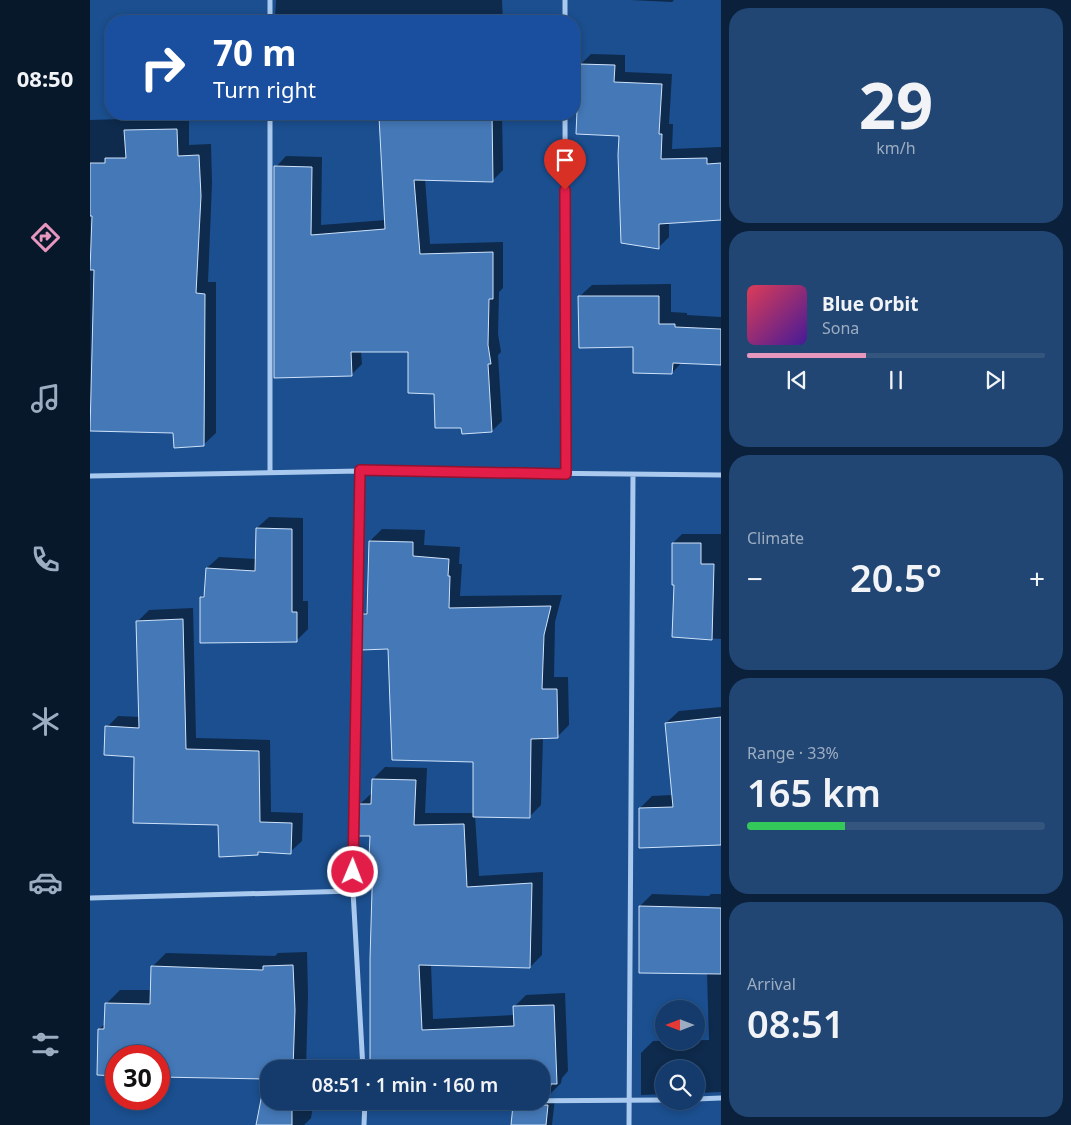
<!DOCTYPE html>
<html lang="en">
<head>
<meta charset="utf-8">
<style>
	body { margin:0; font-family:"Noto Sans",sans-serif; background:#214673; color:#f1f3f6; height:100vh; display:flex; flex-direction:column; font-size:19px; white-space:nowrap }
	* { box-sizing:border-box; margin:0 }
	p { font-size:16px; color:#9dadc1 }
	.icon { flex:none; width:28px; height:28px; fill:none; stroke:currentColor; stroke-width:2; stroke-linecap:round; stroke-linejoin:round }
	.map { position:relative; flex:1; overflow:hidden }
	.side { display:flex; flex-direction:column; gap:8px; padding:8px; background:#0b203b; width:350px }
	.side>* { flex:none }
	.banner { position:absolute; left:15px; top:15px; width:475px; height:105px; border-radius:20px; box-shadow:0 2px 8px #0003,0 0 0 1px #33557e; background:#1a4fa0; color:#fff; overflow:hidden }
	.needle { width:32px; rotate:270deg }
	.controls { position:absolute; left:565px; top:1000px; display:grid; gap:10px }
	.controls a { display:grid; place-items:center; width:50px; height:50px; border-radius:50%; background:#143b6b; box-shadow:0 2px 8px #0003,0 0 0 1px #33557e; font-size:25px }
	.speed { position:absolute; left:15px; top:1045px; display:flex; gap:10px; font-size:25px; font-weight:700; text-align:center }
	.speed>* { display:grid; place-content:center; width:65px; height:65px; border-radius:50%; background:#143b6b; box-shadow:0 2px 8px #0003,0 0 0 1px #33557e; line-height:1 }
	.speed .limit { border:8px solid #d22; background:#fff; color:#111 }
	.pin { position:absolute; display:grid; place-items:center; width:42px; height:42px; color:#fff; margin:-51px -21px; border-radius:50% 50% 50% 0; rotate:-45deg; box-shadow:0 0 5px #0007 }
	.pin .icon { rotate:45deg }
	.me { position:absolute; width:55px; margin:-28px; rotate:1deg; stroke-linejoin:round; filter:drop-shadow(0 0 4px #0008) }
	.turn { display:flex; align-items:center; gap:18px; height:105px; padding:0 25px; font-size:22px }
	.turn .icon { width:65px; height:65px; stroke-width:2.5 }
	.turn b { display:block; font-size:35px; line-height:42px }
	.big { font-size:38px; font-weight:600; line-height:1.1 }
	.side .tile { flex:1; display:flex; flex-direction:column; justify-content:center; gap:8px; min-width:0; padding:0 18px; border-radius:20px; background:#214673 }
	.side .dial { align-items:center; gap:0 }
	.dial b { font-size:65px; line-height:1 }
	.song { display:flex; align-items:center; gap:15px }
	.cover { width:60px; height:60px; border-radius:8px; background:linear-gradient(135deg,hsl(350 70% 55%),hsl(260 70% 35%)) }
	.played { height:5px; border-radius:2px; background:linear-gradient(90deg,#e797bd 40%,#33557e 40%) }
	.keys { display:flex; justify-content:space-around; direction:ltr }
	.heat { display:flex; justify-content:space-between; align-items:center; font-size:28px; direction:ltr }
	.charge { height:8px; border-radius:4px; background:linear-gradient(90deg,#34c759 33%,#33557e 0) }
	.trip { position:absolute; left:170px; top:1060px; width:290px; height:50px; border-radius:20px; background:#143b6b; box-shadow:0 2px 8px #0003,0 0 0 1px #33557e; font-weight:600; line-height:50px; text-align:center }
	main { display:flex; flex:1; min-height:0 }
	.tab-bar { display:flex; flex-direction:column; width:90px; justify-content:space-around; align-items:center; background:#08182b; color:#9dadc1 }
	.tab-bar .icon { width:35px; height:35px }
	.tab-bar .selected { color:#e797bd }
	.tab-bar b { font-size:22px; color:#f1f3f6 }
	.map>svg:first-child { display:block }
</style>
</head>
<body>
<main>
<nav class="tab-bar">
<b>08:50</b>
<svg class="icon selected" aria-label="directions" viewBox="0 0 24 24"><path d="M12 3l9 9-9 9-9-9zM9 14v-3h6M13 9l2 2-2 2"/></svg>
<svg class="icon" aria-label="music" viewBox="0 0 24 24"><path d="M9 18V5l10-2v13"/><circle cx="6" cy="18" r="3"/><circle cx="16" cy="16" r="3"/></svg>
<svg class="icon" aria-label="phone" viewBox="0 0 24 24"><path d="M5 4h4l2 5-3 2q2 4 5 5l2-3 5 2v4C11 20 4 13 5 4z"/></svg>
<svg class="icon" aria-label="climate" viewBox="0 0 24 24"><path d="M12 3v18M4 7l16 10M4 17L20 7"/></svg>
<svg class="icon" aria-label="car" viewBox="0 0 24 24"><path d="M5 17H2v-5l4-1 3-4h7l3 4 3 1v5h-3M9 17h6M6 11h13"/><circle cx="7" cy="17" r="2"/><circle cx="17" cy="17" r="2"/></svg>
<svg class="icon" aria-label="filters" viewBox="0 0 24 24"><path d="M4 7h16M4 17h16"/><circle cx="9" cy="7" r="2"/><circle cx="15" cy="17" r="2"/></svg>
</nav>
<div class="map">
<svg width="631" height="1125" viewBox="0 0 631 1125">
	<rect width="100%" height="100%" fill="#1b4f8f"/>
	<path fill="#0007" d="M186 0H412L413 21H183L185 19Z
		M540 0H584L582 2Z
		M501 54 535 55V72L582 74 579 124H583L582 149 631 147V219L579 222V237L568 248 530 135 490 65Z
		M290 114H412L413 170 402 181 335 179 340 244 413 242V288L409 292 408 334 411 352 408 355 412 421 402 431 373 426 345 392 319 351H271L272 364 261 375 186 167 196 156 232 157 231 225 296 220Z
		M99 117V145L121 144 122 183 118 282H126V433L113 445 84 432 0 430V120Z
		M581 284V312L597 313V315L631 317V364L592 362 582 373 545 346 489 297 502 285Z
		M179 517 213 518V601H218V629L206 641 111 597 116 593 117 568 129 557 166 559 167 528Z
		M292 529 335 530 334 545 370 547 369 564H372L370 596 472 595 465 622 464 677H478L479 725 467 737H453L451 805 439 817 385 816 389 876 453 872 452 955 440 967 341 964 343 1019 425 1015 424 1007 436 995 475 993 478 1071 472 1078 471 1083 459 1095 451 1069H280L284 856 281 835 270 804 283 792V779L295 767 337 768 335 813H384V761L273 615 278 610 280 541Z
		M592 534H631V639L584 636 585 584 583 543Z
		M103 608 106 738 180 740 181 812 213 813 212 841 200 852 171 851 168 854 46 756 17 727 28 716 50 717 48 621 59 610Z
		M631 707V844L550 808 562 796 583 795 576 723 589 711Z
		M562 894 619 896 621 894H631V1092L606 1093V1069H574V1094L551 1095V1053L563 1041 619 1040 617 973 550 906Z
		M217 952 218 995 216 1069H179V1101H224L221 1118 214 1125H171L176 1078 69 1076V1056H26V1075L8 1074 9 1029 16 1023V1004L30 990H62V967L76 953 185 956 188 953Z
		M465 1098 462 1125H422L424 1106 429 1101Z"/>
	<path fill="#4478b7" stroke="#cfe3fa" d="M489 64 525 65 524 82 572 84 569 134H572L571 159 617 158V164L631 163V220L569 224V249L531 243 528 155 529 136 486 134Z
		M360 114H402L403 182 324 180 330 254 403 252V299H399L398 345 401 364H398L402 432 372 434 371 428H345L344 394 318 393V352H261L262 376 184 378V166L222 167 221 235 295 229 289 117 360 115Z
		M87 129 88 156 109 155 111 196 106 293 115 294 114 446 84 448 83 433 0 431 4 270H0L2 216H0V163H15V158H36L34 130Z
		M488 296H569V324H585V327L631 329V365L583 363 582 374 543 373V347L489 348Z
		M166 528 202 529V612H207V642L110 643V597H114L116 568 165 571Z
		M279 541 323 542V556L359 559 358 576H360L359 608 461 606 454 635 452 689H467L468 738 441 739 440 818 383 817V762L302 760 298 649 271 650 272 614H277Z
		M582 543H611V564H624L622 640 582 637 584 585H582Z
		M93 619 96 749 169 751 170 822 202 823 201 854 168 852V855L129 857 128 825 43 823 44 757 14 755 15 726 49 728 46 621Z
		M631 717V845L549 848V808L583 807 575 723Z
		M282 779 326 780 324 825 374 824 377 887 442 883 440 968 329 965 332 1030 424 1026 423 1006 464 1005 467 1084H461L459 1096H451V1069H280V959L283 857H279L280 836H268L269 804H281Z
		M549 906 631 908V974L549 973Z
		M203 965 205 1010 203 1069H179V1101H202V1125H166L175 1079 69 1077V1056H26V1076L7 1075 8 1029H14L15 1003 60 1004 61 966 173 970V966Z
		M423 1105H458L456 1125H421Z"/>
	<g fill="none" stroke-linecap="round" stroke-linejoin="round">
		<path stroke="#a9c9ee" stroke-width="5" d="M475 0V21
			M180 21V0
			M475 114 476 474
			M270 471 263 891 273 1069
			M180 472V114
			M0 476 270 471 631 475
			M0 898 263 891
			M606 1099 631 1098
			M275 1102 574 1100
			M274 1125 275 1101
			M539 1125 543 475"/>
	</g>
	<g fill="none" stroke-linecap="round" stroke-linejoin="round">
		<defs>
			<path id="route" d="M263 872 270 470 476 474 475 190"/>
		</defs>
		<use href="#route" stroke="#92132f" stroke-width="12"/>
		<use href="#route" stroke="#e11d48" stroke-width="9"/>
	</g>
</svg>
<div class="controls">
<a><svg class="needle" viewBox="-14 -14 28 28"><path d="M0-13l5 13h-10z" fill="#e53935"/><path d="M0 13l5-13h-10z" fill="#9dadc1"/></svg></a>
<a><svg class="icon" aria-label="search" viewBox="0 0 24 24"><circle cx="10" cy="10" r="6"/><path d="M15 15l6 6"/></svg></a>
</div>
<div class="speed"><div class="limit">30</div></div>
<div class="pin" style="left:475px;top:190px;background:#d93025"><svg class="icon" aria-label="arrive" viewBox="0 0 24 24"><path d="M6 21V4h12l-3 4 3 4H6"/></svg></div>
<svg class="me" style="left:263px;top:872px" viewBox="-20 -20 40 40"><circle r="17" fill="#e11d48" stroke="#fff" stroke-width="3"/><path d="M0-11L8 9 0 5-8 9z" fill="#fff"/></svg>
<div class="trip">08:51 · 1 min · 160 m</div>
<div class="banner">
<div class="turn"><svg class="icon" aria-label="right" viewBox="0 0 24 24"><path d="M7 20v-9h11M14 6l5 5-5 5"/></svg><div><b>70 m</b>Turn right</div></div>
</div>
</div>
<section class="side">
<div class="tile dial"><b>29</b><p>km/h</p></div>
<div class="tile">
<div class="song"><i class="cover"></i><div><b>Blue Orbit</b><p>Sona</p></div></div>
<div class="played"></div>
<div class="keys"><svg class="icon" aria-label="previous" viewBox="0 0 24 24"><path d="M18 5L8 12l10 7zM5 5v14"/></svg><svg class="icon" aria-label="pause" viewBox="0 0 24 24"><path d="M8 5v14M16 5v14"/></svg><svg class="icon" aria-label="next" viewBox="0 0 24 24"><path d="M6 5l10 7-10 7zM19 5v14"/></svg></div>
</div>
<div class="tile"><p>Climate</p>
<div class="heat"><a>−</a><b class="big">20.5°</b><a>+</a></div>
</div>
<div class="tile"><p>Range · 33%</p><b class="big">165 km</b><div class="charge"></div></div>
<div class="tile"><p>Arrival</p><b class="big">08:51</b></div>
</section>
</main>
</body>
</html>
